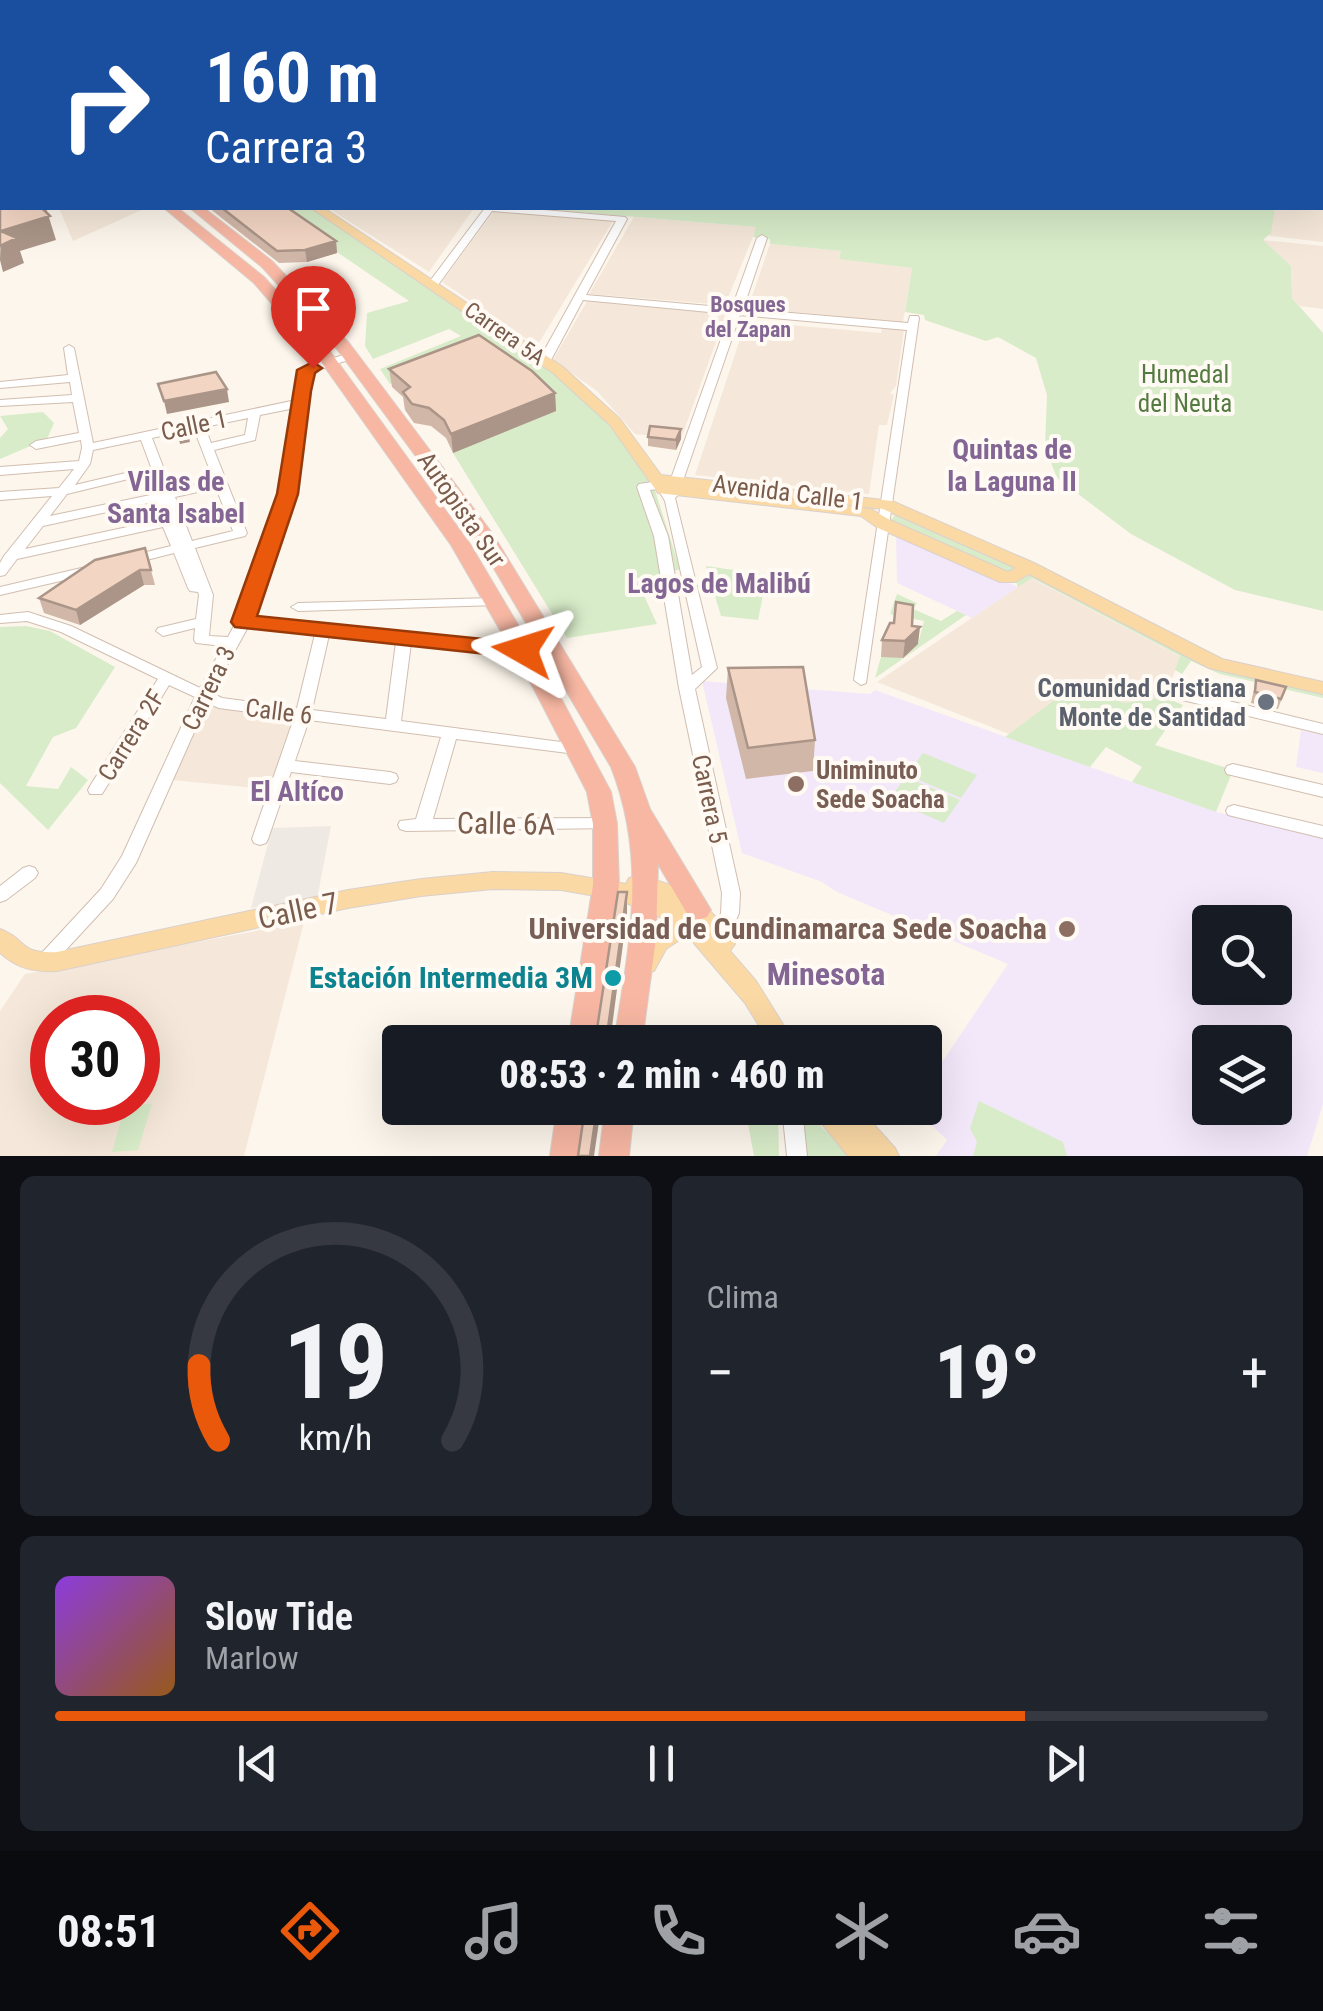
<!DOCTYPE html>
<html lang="es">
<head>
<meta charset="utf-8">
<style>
	body { margin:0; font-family:"Roboto Condensed",sans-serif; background:#20242c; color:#f1f3f6; height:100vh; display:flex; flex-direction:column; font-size:38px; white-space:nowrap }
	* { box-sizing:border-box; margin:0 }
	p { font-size:32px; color:#9ea1a6 }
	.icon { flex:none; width:55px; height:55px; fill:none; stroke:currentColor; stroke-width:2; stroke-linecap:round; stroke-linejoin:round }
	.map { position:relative; height:1156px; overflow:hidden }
	.sheet { display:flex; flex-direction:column; gap:20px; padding:20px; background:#0d0f14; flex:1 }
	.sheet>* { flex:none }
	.guide { position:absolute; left:0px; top:0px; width:1325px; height:210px; box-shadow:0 10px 40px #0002; background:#1a4fa0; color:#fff; overflow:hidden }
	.tools { position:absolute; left:1192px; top:905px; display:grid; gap:20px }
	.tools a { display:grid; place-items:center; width:100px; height:100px; border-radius:10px; background:#171b24; box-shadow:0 10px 40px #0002; font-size:50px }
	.speed { position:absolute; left:30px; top:995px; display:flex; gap:20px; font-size:50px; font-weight:700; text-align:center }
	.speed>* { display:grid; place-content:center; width:130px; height:130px; border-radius:50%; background:#171b24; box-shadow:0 10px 40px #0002; line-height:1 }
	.speed .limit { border:15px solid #d22; background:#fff; color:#111 }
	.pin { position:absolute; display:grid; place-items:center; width:85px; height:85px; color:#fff; margin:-102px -42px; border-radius:50% 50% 50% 0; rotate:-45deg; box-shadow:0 0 10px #0007 }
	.pin .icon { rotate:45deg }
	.me { position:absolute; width:110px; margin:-55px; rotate:276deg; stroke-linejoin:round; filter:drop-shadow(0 0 8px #0008) }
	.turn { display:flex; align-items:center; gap:35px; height:210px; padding:0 40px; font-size:45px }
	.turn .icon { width:130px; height:130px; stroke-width:2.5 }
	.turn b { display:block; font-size:70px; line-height:85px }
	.big { font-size:75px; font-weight:800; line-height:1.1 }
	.sheet .widget { flex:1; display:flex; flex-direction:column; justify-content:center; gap:15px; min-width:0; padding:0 35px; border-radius:15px; background:#20242c }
	.sheet .dial { align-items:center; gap:0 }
	.dial svg { height:260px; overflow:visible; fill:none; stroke:#363941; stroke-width:7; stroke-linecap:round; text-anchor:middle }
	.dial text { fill:#f1f3f6; stroke:none }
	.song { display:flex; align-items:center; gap:30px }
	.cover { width:120px; height:120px; border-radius:15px; background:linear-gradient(135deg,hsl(270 70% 55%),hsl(30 70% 35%)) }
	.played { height:10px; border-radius:5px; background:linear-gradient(90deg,#ea580c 80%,#363941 80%) }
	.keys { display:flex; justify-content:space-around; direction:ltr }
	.heat { display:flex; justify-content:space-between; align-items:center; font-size:55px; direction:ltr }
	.sheet .tiles { flex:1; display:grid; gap:20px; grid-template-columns:1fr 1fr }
	.widget:last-child { grid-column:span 2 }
	.trip { position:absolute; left:382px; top:1025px; width:560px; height:100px; border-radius:10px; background:#171b24; box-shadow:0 10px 40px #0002; font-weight:800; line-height:100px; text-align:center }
	.tabs { display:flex; height:160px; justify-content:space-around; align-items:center; background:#090b0e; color:#9ea1a6 }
	.tabs .icon { width:70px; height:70px }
	.tabs .current { color:#ea580c }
	.tabs b { font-size:45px; color:#f1f3f6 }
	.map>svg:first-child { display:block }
</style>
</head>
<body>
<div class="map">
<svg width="1323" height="1156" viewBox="0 0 1323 1156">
	<rect width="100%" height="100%" fill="#fdf6ec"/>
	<path fill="#f5e8da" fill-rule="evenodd" d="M1323 194V242L1269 236 1275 208H1322Z
		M59 208H142L144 209 73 241Z
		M328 208H474L429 272Z
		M494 211 613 221 537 346 442 282Z
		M634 217 757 227 725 305 589 294Z
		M1263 240 1323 246V309L1300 306 1292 298 1291 267Z
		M770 244 841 251 839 258 912 268 903 322 748 308Z
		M587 301 726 314 681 439 635 434 597 391 553 360Z
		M746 321 881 333 882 328 904 330 896 386 890 393 894 395 887 425H879L869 494 695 475Z
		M1031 578 1181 657 1164 697 1123 703 1009 734 877 682Z
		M206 706 295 718 268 789 172 780Z
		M304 922 244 1156H0V1011L25 974ZM52 1018H138V1102H52Z"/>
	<path fill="#efe9e4" d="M331 826 317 899 251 908 272 828Z"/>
	<path fill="#f3e8fa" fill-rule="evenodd" d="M896 535 1018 587 972 618 897 583Z
		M702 681 870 694 875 690 1216 812 1323 837V1104L1307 1156H936L947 1140 921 1115 928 1083 1008 964 837 892 822 882 742 853ZM1210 922H1275V988H1210ZM1210 1042H1275V1108H1210Z
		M1301 730 1323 735V773L1296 767Z"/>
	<path fill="#d8ecc9" d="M272 208H310L536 360 597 410 652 481 680 569 660 577 636 578 657 624 567 638 453 453 555 410 465 339 456 343 468 353 390 384 380 369 461 336 449 329 373 359 365 346 367 313 409 301Z
		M528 208H1275L1271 233 1263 240 1291 266 1292 298 1323 333V611L1235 590 1131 534 1057 478 1045 447 1047 395 1036 358 998 337 986 341 925 320 924 315 905 312 912 268 839 259 841 251 770 244V239L753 237 756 227Z
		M43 412 54 423 47 439 0 459V438L8 429 0 416Z
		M895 515 1014 566 1013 571 1003 572 889 522Z
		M706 566 767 575 758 620 721 616Z
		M1031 574 1218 668 1323 691V698L1220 674 1191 661 1182 674 1175 670 1180 656 1032 578 1018 587 1016 582Z
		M897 594 917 603 913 609 941 621 957 611 966 615 875 678 881 657 918 644 924 621 890 614Z
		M26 626 50 631 115 667 76 728 53 737 26 786 58 789 71 767 88 780 48 830 0 783V627Z
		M1080 681 1123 703 1164 697 1183 705 1155 745 1233 770 1216 812 1132 782 1142 767 1106 747 1090 767 1005 737Z
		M923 753 977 775 961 798 907 775Z
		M906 777 960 800 944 823 889 799Z
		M979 1101 1063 1142 1067 1156H973L977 1142 970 1128Z
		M152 1104 138 1150 112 1152 125 1106Z
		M745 1108H778L779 1156H754Z
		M800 1108H805L848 1156H805Z"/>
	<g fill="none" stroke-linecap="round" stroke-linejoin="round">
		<defs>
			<path id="minor" d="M64 0H71L72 2H66Z
				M106 0H126L119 2H103Z
				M294 0H305V1L291 2Z
				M1141 0H1147L1146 2H1140Z
				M1298 0H1304L1303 2H1297Z
				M0 6 2 7V13H0Z
				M1322 8H1323V12H1322Z
				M1322 33H1323V37H1322Z
				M0 43H2V47H0Z
				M1322 141H1323V147H1322Z
				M485 208H520L625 217 627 219 586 295 732 308 757 238 762 235 767 238 743 309 908 323 910 316H918L919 318 866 683 861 685 854 680 907 330 740 315 678 495 675 498 717 668 695 689 740 893 739 913 726 944 720 946 714 944 711 939 721 913 722 893 679 688 654 536 637 487 639 484 659 481 668 487 730 314 583 300 551 360 549 362H541L539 360 616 221 492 211 438 285H430V281ZM658 489 665 501 702 667 692 675 668 536 650 490Z
				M69 345 74 348 93 443 296 400 303 368 346 354H354V358L312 372 293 494 251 618 528 647 530 650 523 655 411 643 401 721 576 744 582 745 584 749 582 753 576 754 456 739 433 819 605 818 611 820 613 824 611 828 406 831 400 829 398 825 400 821 416 819 441 737 309 720 295 761 390 772 396 774 398 778 396 782 390 784 291 772 268 839 266 843 260 845 254 843 252 839 294 718 219 708 207 703 136 863 113 899 50 967 44 969 38 967 35 962 38 957 101 889 122 856 195 697 169 685 102 794H90L88 790 90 786 158 679 61 632 27 621 0 623V615L28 612 71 626 200 688 223 646 196 643 194 640 195 628 163 636 156 631 158 628 196 619 199 595 198 592 190 591 188 588 174 553 131 564 124 560 126 557 171 546 163 527 17 559 5 575 0 576V563L4 556 52 496 0 500V492L59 488 74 469 0 475V467L79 461 82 448 81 440 36 449 30 445 36 441 79 433 73 402 0 406V400L72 395 70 382 0 388V382L68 375 64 348ZM295 408 281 494 236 622 228 637 209 636 213 595 195 548 245 536 247 533 214 450 255 440 260 415ZM248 418 245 435 211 443 205 427ZM194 429 214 481 172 490 152 438ZM141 440 151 467 75 485 90 464 93 450ZM153 473 160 493 50 516 67 494ZM216 488 233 531 192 541 175 497ZM153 502 160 520 25 549 43 526ZM248 627 315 634 297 708 222 698 212 693ZM329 635 396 642 386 719 312 710Z
				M90 566 97 570 95 573 0 595V587Z
				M494 598 501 602 499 605 298 611 291 607 298 603Z
				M1167 686 1323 724V734L1162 695 1159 691 1162 687Z
				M1233 764 1323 785V797L1227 774 1225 770 1227 766Z
				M1234 805 1323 826V838L1228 815 1226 811 1228 807Z
				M29 866 35 868 38 873 35 878 6 900 0 902V886L23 868Z
				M782 1108H802L807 1156H787Z"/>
			<path id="major" d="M311 208H324L563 367 620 419 661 475 892 501 1034 563 1222 659 1323 682V694L1209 668 1029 574 1015 582H1000L878 528 861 516 658 493 610 425 553 373ZM669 485 883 509 1016 568 1008 572 890 520 871 509Z
				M493 872 561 873 626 884 629 878 637 876C680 883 713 905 735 944L730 951 756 981 794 1042H769L745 1003 687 935 666 949 654 971 646 973 638 971 634 964C642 945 651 931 670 923L667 920 619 900 561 890 493 889 421 896 348 908 57 971C34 972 18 969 0 953V929C29 940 17 954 57 952L348 890 421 879Z
				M809 1108H859L895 1148 899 1156H848Z"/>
			<path id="highway" d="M0 58H2V66H0Z
				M0 74H2V82H0Z
				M164 208H178L264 277 329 350 470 544 556 689 611 792 617 824 619 885 596 1042H568L593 885V824L587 792 534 689 451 545 317 356 254 283Z
				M190 208H204L272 261 349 343 492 533 635 767 650 809 711 910 707 917 698 920 689 917 658 864 656 938 642 1042H614C629 946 648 861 611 767L476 538 337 349 262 267Z
				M557 1108H586L580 1156H550Z
				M605 1108H634L629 1156H599Z"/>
		</defs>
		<use href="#minor" stroke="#d1beb0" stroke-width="2"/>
		<use href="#major" stroke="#dad1cd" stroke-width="2"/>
		<use href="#highway" stroke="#dad1cd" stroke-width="2"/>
		<use href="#minor" fill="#fff" fill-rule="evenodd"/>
		<use href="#major" fill="#fbd9a5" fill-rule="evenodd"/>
		<use href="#highway" fill="#f7b7a3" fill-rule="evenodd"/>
	</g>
	<path fill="#d1b7a8" d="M209 208H288L336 241 337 253 307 262 279 263Z
		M389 369 555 393 556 411 453 453 446 438 431 426 414 423 405 410 403 397 392 387Z
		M648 437 681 439 676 450 648 446Z
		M145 548 155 585H144L80 625 44 613 39 598Z
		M912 626 918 644 903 658 881 657 882 640Z
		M728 668 815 740 813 771 746 779 726 698Z
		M1256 680 1286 687 1278 709 1251 703Z"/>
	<path fill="#aa9588" d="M41 208H46L56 240 20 251 24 263 3 272 0 260 1 231Z
		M336 241 337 253 307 262 305 250Z
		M227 389 229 402 167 414 164 401Z
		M555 393 556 411 453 453 451 434Z
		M681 429V439L676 450V440Z
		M188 433 190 442 180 444 178 434Z
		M140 570 144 585 80 625 76 610Z
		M920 627 918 644 903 658 905 641Z
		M627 892V914L610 1042H606Z
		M597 1108H601L594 1156H590Z"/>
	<path fill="#f3d5c3" stroke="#aa9588" stroke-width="2.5" d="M0 192H2V208H42L50 216 1 231 17 238 0 246Z
		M222 208H288L336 241 305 250 277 251Z
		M479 335 532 371 555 393 451 434 444 420 429 408 412 404 403 392 410 387 389 369Z
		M216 372 227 389 164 401 158 384Z
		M186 425 188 433 178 434 176 427Z
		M650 426 681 429 676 440 648 437Z
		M145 548 151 570H140L76 610 39 598 95 560Z
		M896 602 913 605 912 626 920 627 905 641 882 640 890 623H894Z
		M803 667 815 740 748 748 728 668Z
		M1256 680 1286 687 1281 699 1255 692Z
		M618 892H627L606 1042H595Z
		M585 1108H597L590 1156H578Z"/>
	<path fill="#ea580c" stroke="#983908" stroke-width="2.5" d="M313 362 322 368 315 373 311 391 298 494 257 616 523 643 531 645 535 650 531 656 523 658 235 627 231 622 277 494 297 370Z"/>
	<circle fill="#6b7280" stroke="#fffaf3" stroke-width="4" cx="1266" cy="702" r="10"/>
	<g fill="#8d6e63" stroke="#fffaf3" stroke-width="4">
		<circle cx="796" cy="784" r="10"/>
		<circle cx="1067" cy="929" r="10"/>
	</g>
	<circle fill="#0f9aa8" stroke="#fffaf3" stroke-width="4" cx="613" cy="978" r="10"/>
	<g text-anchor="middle" stroke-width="8" stroke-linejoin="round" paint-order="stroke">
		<g font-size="22" font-weight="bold" fill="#846695" stroke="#fffaf3">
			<text x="748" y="312">Bosques<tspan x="748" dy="25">del Zapan</tspan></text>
		</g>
		<g font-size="22" fill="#7a5c4d" stroke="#fffaf3">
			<text transform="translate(505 333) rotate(35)" y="8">Carrera 5A</text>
		</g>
		<g font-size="25" fill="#537a41" stroke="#fffaf3">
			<text x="1185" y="383">Humedal<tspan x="1185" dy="29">del Neuta</tspan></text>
		</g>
		<g font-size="25" fill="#7a5c4d" stroke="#fffaf3">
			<text transform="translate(194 425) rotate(-12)" y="9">Calle 1</text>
			<text transform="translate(788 492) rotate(7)" y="9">Avenida Calle 1</text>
			<text transform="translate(462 509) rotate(55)" y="9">Autopista Sur</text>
			<text transform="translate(208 688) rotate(-64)" y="9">Carrera 3</text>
			<text transform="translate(279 711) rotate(7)" y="9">Calle 6</text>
			<text transform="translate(131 735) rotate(-58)" y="9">Carrera 2F</text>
			<text transform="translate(710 799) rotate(78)" y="9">Carrera 5</text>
		</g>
		<g font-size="25" font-weight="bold" fill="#5b616d" stroke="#fffaf3" text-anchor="end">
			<text x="1246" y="697">Comunidad Cristiana<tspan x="1246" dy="29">Monte de Santidad</tspan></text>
		</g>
		<g font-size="25" font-weight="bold" fill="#785e54" stroke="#fffaf3" text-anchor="start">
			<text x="816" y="779">Uniminuto<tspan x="816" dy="29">Sede Soacha</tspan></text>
		</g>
		<g font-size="28" font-weight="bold" fill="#846695" stroke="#fffaf3">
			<text x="1012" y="459">Quintas de<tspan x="1012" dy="32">la Laguna II</tspan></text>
			<text x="176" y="491">Villas de<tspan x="176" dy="32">Santa Isabel</tspan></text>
			<text x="719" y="593">Lagos de Malibú</text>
			<text x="297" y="801">El Altíco</text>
		</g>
		<g font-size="30" fill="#7a5c4d" stroke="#fffaf3">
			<text transform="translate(506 824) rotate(1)" y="10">Calle 6A</text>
			<text transform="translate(298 911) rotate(-12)" y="10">Calle 7</text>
		</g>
		<g font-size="30" font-weight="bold" fill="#785e54" stroke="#fffaf3" text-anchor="end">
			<text x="1047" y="939">Universidad de Cundinamarca Sede Soacha</text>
		</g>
		<g font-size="30" font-weight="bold" fill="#0d838f" stroke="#fffaf3" text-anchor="end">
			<text x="593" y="988">Estación Intermedia 3M</text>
		</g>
		<g font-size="32" font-weight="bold" fill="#846695" stroke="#fffaf3">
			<text x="826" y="985">Minesota</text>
		</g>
	</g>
</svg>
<div class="tools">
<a><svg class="icon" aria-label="search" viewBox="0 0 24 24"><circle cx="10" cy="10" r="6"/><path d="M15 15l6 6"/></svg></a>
<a><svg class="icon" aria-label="layers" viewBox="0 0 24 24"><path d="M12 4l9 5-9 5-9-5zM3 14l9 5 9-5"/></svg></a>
</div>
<div class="speed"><div class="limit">30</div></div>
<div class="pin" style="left:313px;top:368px;background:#d93025"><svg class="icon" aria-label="arrive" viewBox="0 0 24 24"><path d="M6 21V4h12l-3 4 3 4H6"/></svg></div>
<svg class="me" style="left:523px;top:650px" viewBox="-20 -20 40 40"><path d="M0-17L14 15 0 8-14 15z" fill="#ea580c" stroke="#fff" stroke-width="4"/></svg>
<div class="trip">08:53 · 2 min · 460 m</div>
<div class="guide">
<div class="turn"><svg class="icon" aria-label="right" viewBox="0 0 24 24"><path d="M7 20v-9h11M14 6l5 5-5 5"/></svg><div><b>160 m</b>Carrera 3</div></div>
</div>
</div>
<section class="sheet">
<div class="tiles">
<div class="widget dial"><svg viewBox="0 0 100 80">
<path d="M14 69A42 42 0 1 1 86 69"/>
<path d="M14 69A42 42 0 0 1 8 46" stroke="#ea580c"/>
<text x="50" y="56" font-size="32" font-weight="700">19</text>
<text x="50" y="72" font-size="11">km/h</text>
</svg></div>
<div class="widget"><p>Clima</p>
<div class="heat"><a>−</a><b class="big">19°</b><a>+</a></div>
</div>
<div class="widget">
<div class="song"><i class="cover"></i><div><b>Slow Tide</b><p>Marlow</p></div></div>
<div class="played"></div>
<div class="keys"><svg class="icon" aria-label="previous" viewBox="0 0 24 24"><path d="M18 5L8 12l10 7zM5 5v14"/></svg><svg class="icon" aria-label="pause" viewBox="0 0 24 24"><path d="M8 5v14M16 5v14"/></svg><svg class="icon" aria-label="next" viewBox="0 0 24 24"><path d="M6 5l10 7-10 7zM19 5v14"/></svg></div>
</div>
</div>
</section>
<nav class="tabs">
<b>08:51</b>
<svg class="icon current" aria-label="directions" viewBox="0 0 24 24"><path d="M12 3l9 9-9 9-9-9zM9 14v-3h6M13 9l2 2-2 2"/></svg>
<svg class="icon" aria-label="music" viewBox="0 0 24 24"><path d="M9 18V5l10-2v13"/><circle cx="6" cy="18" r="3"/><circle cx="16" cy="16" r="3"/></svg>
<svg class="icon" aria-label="phone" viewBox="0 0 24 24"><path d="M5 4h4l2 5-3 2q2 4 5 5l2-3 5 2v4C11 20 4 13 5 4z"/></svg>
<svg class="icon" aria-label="climate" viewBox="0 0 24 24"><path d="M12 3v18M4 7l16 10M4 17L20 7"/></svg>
<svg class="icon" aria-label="car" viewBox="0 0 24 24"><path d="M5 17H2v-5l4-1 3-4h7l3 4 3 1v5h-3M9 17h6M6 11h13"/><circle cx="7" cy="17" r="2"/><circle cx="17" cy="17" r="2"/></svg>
<svg class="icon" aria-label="filters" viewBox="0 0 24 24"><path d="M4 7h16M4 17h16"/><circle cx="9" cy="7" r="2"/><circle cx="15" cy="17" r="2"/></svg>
</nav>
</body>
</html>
